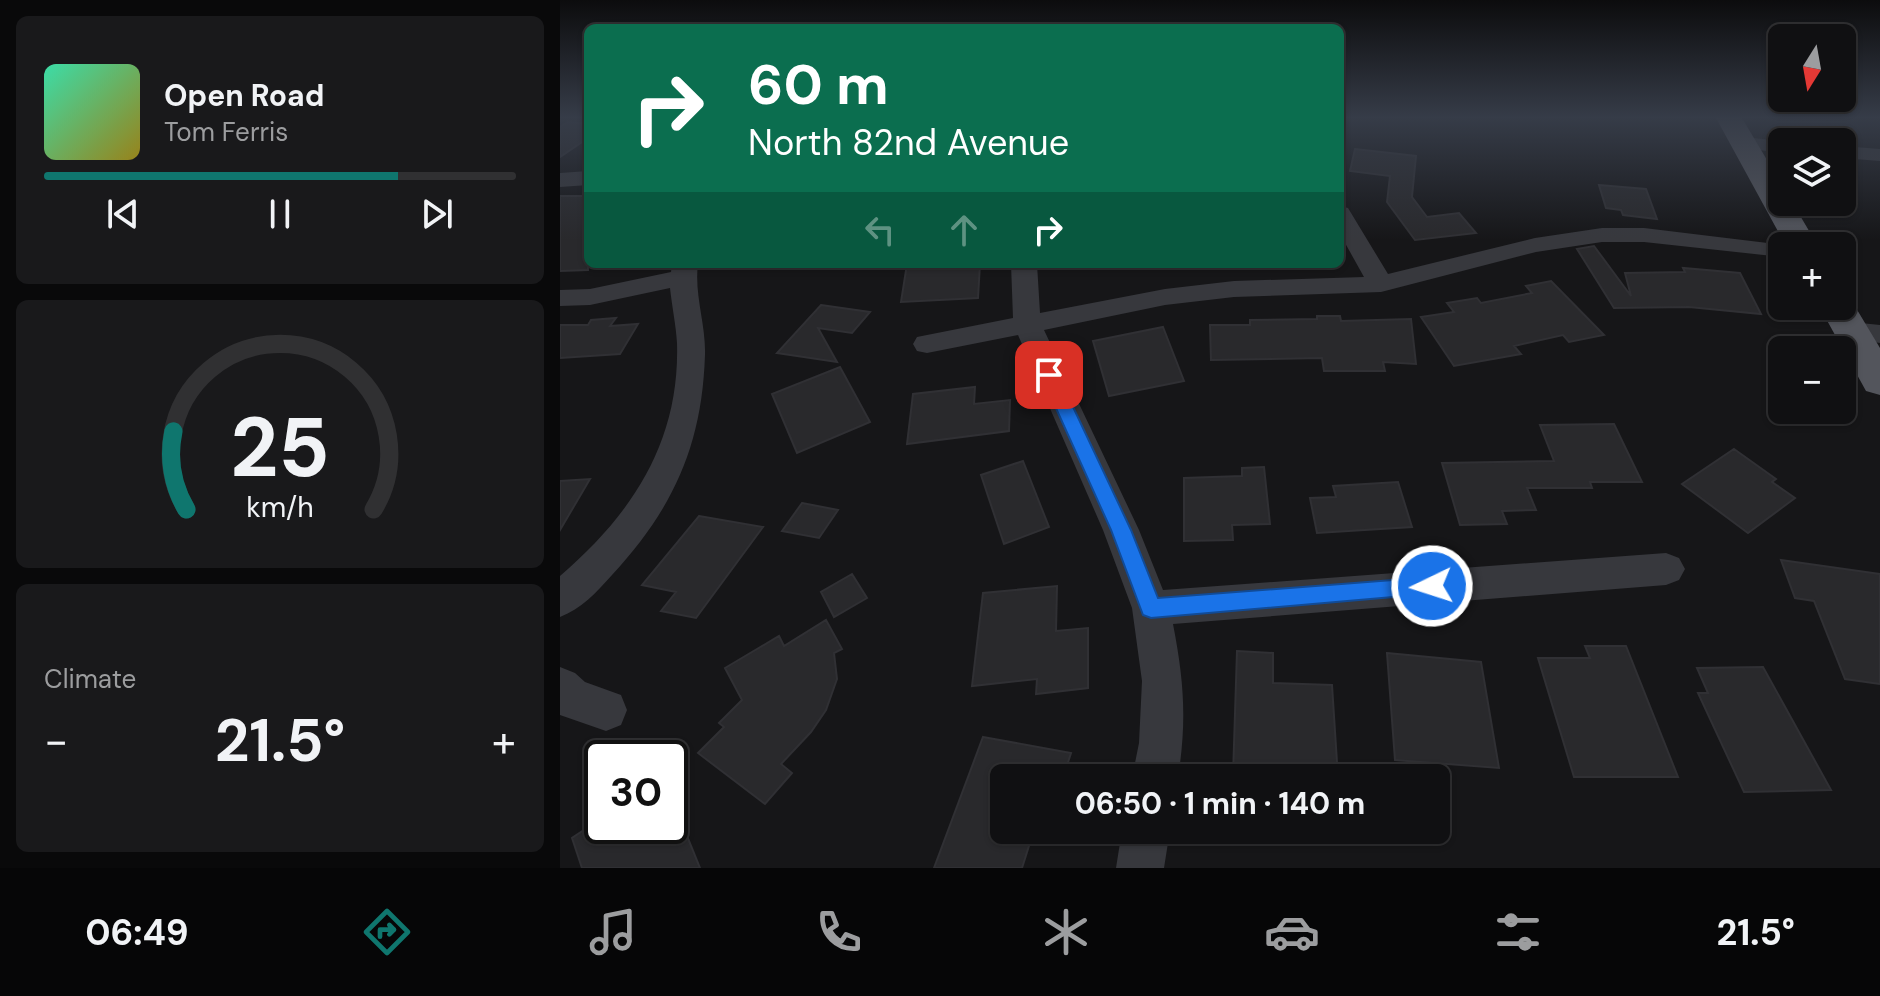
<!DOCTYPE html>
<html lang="en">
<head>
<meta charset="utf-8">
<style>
	body { margin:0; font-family:"DM Sans",sans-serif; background:#19191b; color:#f1f3f6; height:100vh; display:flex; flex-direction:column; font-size:30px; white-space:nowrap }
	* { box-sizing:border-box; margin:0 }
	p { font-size:26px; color:#9c9d9f }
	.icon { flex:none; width:44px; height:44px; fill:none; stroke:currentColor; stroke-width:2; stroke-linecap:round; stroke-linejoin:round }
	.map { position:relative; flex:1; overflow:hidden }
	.side { display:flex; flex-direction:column; gap:16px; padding:16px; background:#09090a; width:560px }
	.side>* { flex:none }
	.guide { position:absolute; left:24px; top:24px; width:760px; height:244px; border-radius:12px; box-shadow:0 2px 6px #0004,0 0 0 2px #303032; background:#0b6e4f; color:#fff; overflow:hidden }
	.needle { width:52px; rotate:191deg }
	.fabs { position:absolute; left:1208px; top:24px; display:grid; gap:16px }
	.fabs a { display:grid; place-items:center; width:88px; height:88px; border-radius:12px; background:#101012; box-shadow:0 2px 6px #0004,0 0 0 2px #303032; font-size:40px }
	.speed { position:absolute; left:24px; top:740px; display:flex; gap:16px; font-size:40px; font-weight:700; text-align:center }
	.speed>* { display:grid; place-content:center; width:104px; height:104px; border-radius:50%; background:#101012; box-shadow:0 2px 6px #0004,0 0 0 2px #303032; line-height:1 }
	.speed .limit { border:4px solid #111; border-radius:12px; background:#fff; color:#111 }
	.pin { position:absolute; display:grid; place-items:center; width:68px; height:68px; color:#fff; margin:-34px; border-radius:16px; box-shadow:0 4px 12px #0006 }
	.me { position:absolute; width:88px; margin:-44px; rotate:266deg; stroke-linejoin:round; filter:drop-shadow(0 0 6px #0008) }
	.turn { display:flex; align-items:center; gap:28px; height:168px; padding:0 32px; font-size:36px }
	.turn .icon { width:104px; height:104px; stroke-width:2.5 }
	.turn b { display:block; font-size:56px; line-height:68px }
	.lanes { display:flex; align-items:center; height:76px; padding:0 32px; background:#0003; justify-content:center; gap:40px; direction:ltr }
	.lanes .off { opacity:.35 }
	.big { font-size:60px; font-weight:700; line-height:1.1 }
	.side .widget { flex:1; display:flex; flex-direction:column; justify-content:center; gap:12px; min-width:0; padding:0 28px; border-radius:12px; background:#19191b }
	.side .dial { align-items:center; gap:0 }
	.dial svg { height:208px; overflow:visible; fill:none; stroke:#303032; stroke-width:7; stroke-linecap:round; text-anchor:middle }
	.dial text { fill:#f1f3f6; stroke:none }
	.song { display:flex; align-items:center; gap:24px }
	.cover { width:96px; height:96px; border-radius:12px; background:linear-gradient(135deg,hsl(160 70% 55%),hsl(50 70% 35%)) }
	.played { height:8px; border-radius:4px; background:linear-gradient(90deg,#0f766e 75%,#303032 75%) }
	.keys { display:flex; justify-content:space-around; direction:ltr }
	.heat { display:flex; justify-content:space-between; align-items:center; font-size:44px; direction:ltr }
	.trip { position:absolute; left:430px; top:764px; width:460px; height:80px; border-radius:12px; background:#101012; box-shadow:0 2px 6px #0004,0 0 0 2px #303032; font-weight:700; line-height:80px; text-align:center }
	.menu { display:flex; height:128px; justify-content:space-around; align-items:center; background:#060607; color:#9c9d9f }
	.menu .icon { width:56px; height:56px }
	.menu .current { color:#0f766e }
	.menu b { font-size:36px; color:#f1f3f6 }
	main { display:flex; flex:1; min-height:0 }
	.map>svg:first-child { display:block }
</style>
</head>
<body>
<main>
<section class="side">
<div class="widget">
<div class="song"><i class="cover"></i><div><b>Open Road</b><p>Tom Ferris</p></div></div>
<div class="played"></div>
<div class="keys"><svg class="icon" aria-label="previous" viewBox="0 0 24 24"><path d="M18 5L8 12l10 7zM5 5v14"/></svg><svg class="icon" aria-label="pause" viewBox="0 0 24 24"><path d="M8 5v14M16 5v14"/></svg><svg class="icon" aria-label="next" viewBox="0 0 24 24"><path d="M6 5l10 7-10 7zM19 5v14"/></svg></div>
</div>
<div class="widget dial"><svg viewBox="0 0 100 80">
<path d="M14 69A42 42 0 1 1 86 69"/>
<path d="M14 69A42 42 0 0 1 9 39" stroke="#0f766e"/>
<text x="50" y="56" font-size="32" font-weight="700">25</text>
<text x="50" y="72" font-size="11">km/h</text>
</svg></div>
<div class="widget"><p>Climate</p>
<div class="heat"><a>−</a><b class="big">21.5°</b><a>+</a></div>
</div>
</section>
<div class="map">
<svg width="1320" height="868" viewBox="0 0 1320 868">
	<rect width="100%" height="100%" fill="#161618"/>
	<path fill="#29292c" stroke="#303034" stroke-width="2" d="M8 122 28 124V138L0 157V127Z
		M795 149 856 156 852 197 867 217 899 213 916 233 855 240 827 202 830 176 790 171Z
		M1039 185 1086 189 1097 219 1063 215 1061 210 1046 208Z
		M0 196H28V270L0 271Z
		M1034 246 1071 296 1065 273 1125 272 1123 268 1180 273 1201 314 1129 307 1054 308 1017 249Z
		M347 264H420L418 298 341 302Z
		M991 281 1044 335 1009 342 1003 335 954 346 961 354 894 366 861 317 894 312 887 303 917 298 921 303 972 293 966 286Z
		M261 305 310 312 292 333 258 328 277 362 217 353Z
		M757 316H780L781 321 851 319 856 364 823 362 825 371H764L762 358 651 360 650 325H690V320L757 319Z
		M56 318 50 326 78 324 60 354 0 358V325H28L31 320Z
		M603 327 624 381 549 396 533 341Z
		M280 367 310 422 237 453 212 394Z
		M415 387 414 404 450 400 449 431 347 444 353 394Z
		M1054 424 1082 482H1030L1032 488H967L976 510 942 511 947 524 900 525 882 463 994 461 980 425Z
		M1174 449 1216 479 1212 482 1235 498 1188 533 1122 484Z
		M463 461 489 527 444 544 421 475Z
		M704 467 710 524 672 525 673 540 624 541V478L682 476V468Z
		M30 479 0 530V481Z
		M838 482 852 527 757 533 750 498 776 497 773 486Z
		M242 503 278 510 259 538 222 531Z
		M139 516 203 527 136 618 101 611 116 592 82 585Z
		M1221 560 1320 574V684L1285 679 1254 601 1235 598Z
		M292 574 307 598 274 617 261 592Z
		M497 586 496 631 528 628V688L476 694 477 679 412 686 423 593Z
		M266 620 282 649 274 653 277 679 266 710 251 732 221 764 232 773 205 804 138 753 164 727 159 723 182 700 165 668 219 636 224 646Z
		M1025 646H1066L1118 777H1014L978 658H1030Z
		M677 651 713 653V683L772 685 778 778 673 776Z
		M827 653 921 662 939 768 835 760Z
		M1203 667 1271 790 1184 792 1138 693H1148L1137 668Z
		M423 737 511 753 503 778H444V830H474L462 868H374Z
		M42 818V826H123L140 868H22L12 838Z"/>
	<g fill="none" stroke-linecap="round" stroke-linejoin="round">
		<path fill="#37383d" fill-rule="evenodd" d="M1183 137 1222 141 1227 142H1222V153L1176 147 1173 143Z
			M1282 146 1320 149V161L1282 158Z
			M28 171V185L0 187V173Z
			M780 206 788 208 828 274 975 238 1042 228H1084L1232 246H1222V257L1084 242H1042L976 252 821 292 674 297 605 305 484 330 579 530 603 590 1106 553 1119 558 1125 569 1119 580 1106 585 613 624C624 681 627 720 618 778H572L579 743 582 681 572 608 543 530 458 335 367 353 357 351 353 344 357 337 367 335 453 318 451 264H477L480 313 605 289 674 281 804 277 780 234Z
			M112 264H138C134 295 146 324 145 355 142 446 113 509 52 575 37 592 21 609 0 617V576C72 514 120 442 117 343 116 325 112 307 110 288L30 305 0 306V290L30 289 111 272Z
			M1291 322 1320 325V343L1281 337 1277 331 1281 325Z
			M0 667 15 673 25 682 61 695 67 710 61 725 46 731 0 715Z
			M562 830H610L604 868H556Z"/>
		<path fill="#53555c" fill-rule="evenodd" d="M1156 118H1182L1222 185V202H1232L1258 246H1226Z
			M1282 296 1290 298 1320 348V395L1306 391 1259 306H1282Z"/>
	</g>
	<linearGradient id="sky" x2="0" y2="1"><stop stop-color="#0c0c0d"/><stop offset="0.49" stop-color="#363c48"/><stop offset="1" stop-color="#363c48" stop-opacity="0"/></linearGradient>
	<rect width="1320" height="240" fill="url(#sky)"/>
	<path fill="#1a73e8" stroke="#114b97" stroke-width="2" d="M489 369 498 375 571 530 598 598 872 577 879 579 883 586 879 593 591 618 583 615 551 530 481 375Z"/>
</svg>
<div class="fabs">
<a><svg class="needle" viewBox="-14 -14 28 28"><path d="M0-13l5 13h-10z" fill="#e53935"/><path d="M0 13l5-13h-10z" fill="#9c9d9f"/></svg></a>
<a><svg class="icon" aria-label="layers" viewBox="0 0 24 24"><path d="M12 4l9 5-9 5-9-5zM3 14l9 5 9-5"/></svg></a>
<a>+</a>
<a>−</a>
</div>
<div class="speed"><div class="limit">30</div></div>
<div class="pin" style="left:489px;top:375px;background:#d93025"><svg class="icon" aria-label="arrive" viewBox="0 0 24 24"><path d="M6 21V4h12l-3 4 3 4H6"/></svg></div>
<svg class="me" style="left:872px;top:586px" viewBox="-20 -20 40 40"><circle r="17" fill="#1a73e8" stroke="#fff" stroke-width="3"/><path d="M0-11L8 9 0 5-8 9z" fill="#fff"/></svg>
<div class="trip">06:50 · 1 min · 140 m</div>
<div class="guide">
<div class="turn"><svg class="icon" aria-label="right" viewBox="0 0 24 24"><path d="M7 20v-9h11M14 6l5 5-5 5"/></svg><div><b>60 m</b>North 82nd Avenue</div></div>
<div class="lanes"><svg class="icon off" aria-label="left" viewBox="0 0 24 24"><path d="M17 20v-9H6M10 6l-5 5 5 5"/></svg><svg class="icon off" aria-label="ahead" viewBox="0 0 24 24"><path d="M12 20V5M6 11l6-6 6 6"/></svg><svg class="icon" aria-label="right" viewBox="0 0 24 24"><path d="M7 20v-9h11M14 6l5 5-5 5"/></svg></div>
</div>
</div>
</main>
<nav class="menu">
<b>06:49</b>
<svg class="icon current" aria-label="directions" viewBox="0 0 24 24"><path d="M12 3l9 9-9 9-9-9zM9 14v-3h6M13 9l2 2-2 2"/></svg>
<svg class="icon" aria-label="music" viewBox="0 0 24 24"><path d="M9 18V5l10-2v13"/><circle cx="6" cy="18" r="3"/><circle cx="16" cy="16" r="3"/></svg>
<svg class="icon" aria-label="phone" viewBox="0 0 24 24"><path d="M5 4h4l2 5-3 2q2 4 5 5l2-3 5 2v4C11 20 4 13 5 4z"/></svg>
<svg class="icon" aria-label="climate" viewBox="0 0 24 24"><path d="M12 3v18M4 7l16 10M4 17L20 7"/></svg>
<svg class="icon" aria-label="car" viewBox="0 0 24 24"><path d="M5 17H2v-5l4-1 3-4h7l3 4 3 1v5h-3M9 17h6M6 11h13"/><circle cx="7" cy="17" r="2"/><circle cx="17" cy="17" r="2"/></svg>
<svg class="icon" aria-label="filters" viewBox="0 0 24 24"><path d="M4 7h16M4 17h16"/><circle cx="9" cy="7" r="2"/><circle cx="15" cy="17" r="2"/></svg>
<b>21.5°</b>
</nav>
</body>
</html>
